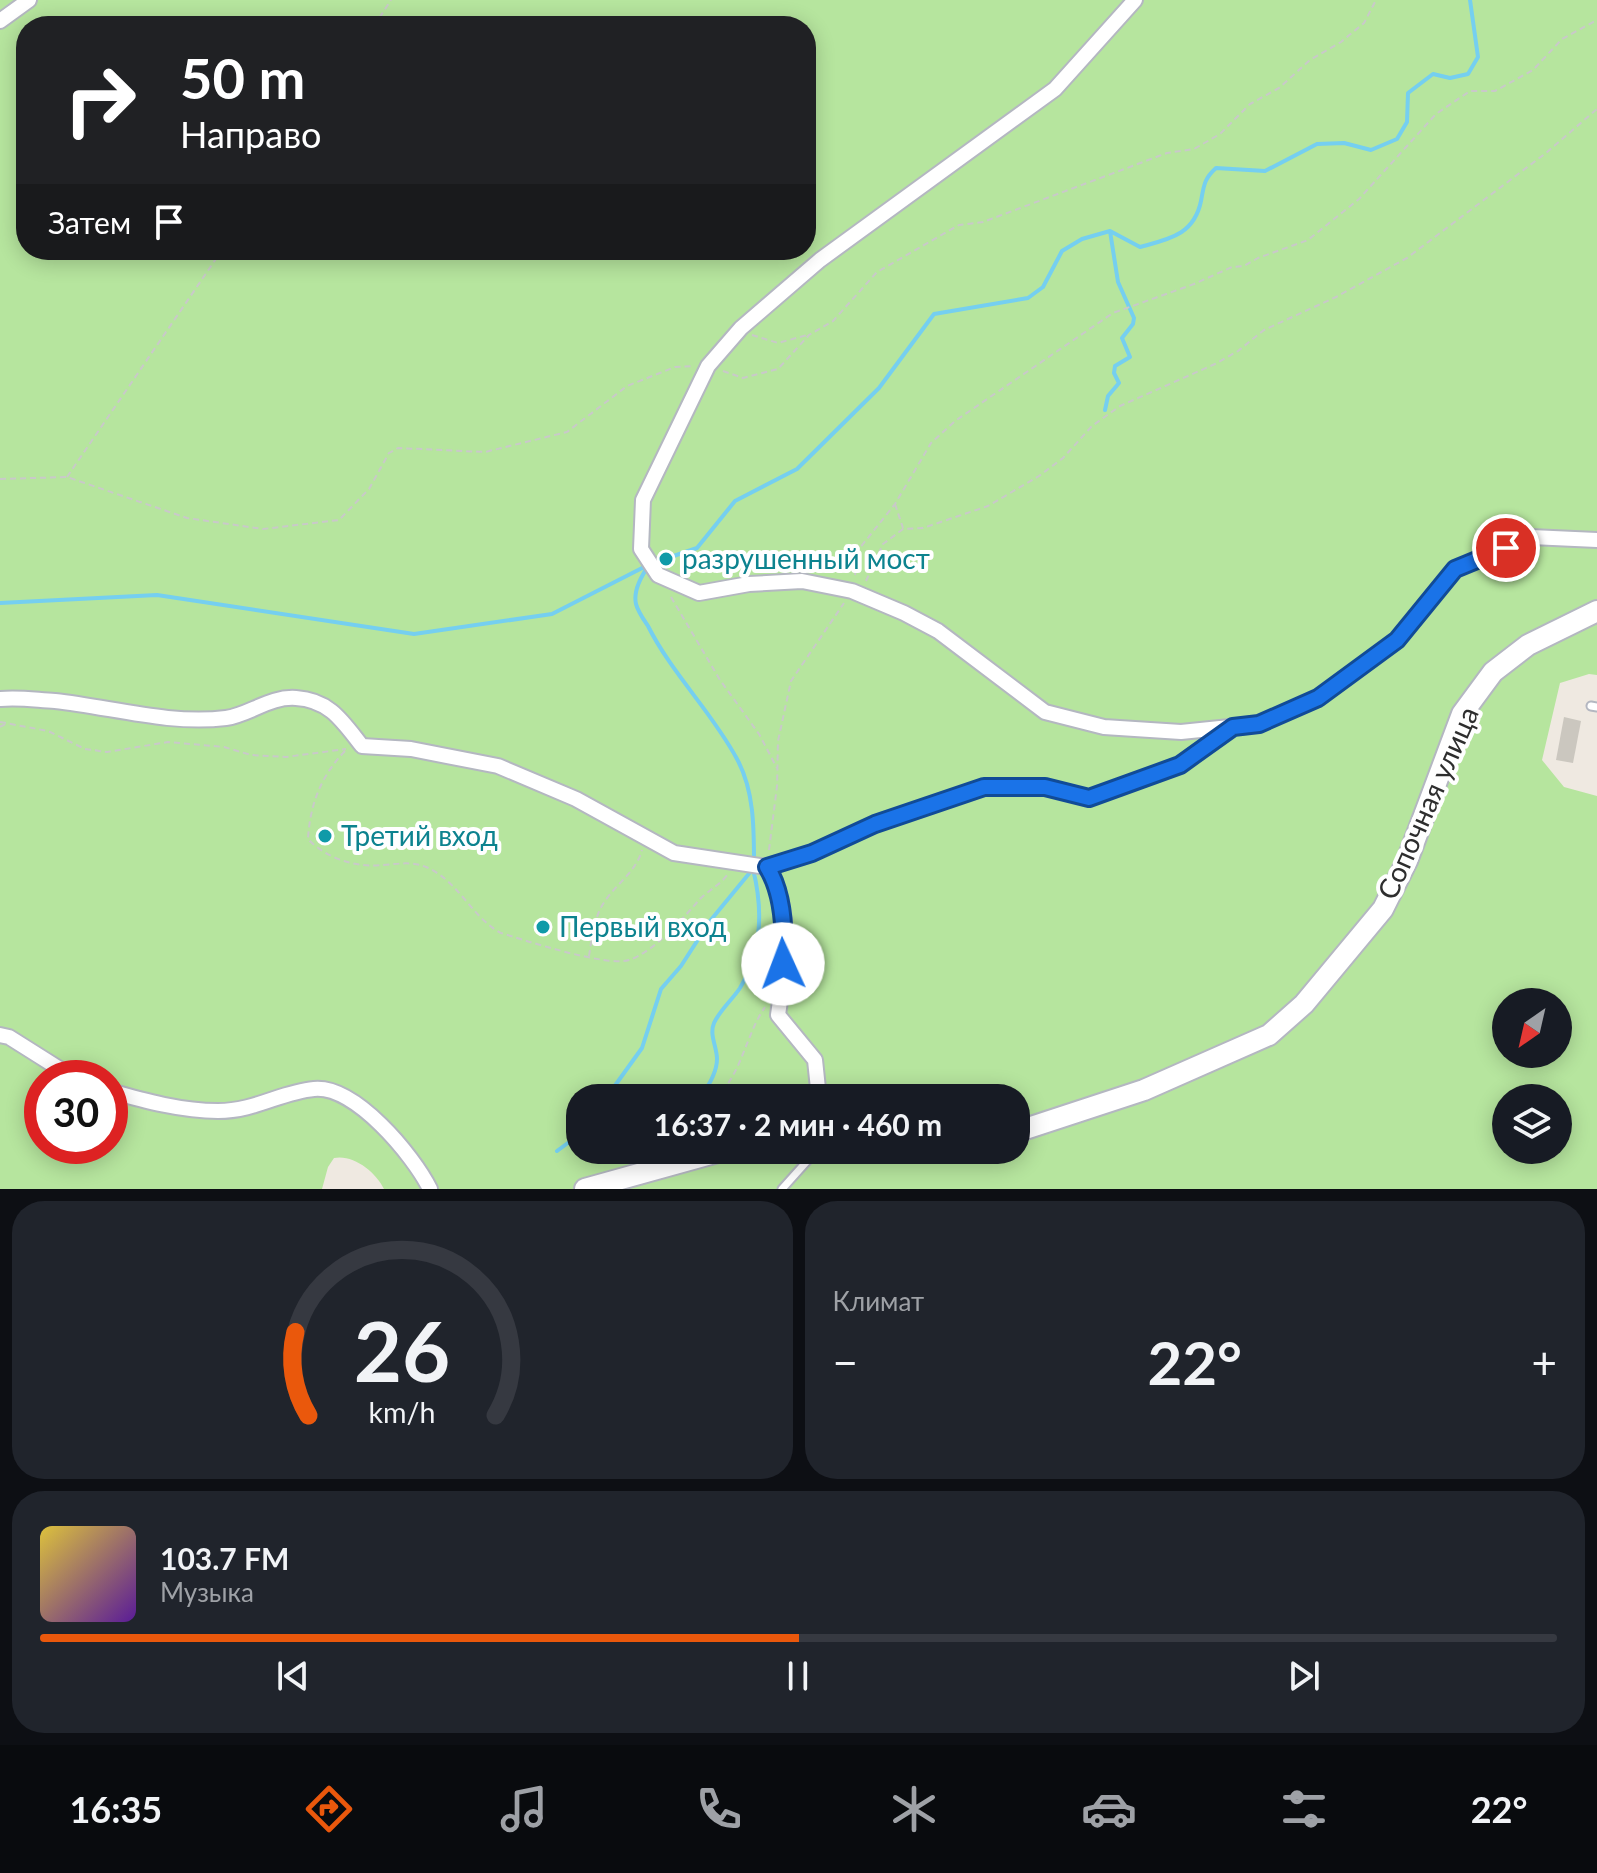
<!DOCTYPE html>
<html lang="ru">
<head>
<meta charset="utf-8">
<style>
	body { margin:0; font-family:Lato,sans-serif; background:#20242c; color:#f1f3f6; height:100vh; display:flex; flex-direction:column; font-size:30px; white-space:nowrap }
	* { box-sizing:border-box; margin:0 }
	p { font-size:26px; color:#9ea1a6 }
	.icon { flex:none; width:44px; height:44px; fill:none; stroke:currentColor; stroke-width:2; stroke-linecap:round; stroke-linejoin:round }
	.map { position:relative; height:1189px; overflow:hidden }
	.details { display:flex; flex-direction:column; gap:12px; padding:12px; background:#0d0f14; flex:1 }
	.details>* { flex:none }
	.hud { position:absolute; left:16px; top:16px; width:800px; height:244px; border-radius:32px; box-shadow:0 4px 20px #0003; background:#202124; color:#fff; overflow:hidden }
	.needle { width:52px; rotate:214deg }
	.controls { position:absolute; left:1492px; top:988px; display:grid; gap:16px }
	.controls a { display:grid; place-items:center; width:80px; height:80px; border-radius:50%; background:#171b24; box-shadow:0 4px 20px #0003; font-size:40px }
	.speed { position:absolute; left:24px; top:1060px; display:flex; gap:16px; font-size:40px; font-weight:700; text-align:center }
	.speed>* { display:grid; place-content:center; width:104px; height:104px; border-radius:50%; background:#171b24; box-shadow:0 4px 20px #0003; line-height:1 }
	.speed .limit { border:12px solid #d22; background:#fff; color:#111 }
	.pin { position:absolute; display:grid; place-items:center; width:68px; height:68px; color:#fff; margin:-34px; border:4px solid #fff; border-radius:50%; box-shadow:0 2px 8px #0007 }
	.me { position:absolute; width:88px; margin:-44px; rotate:358deg; stroke-linejoin:round; filter:drop-shadow(0 0 6px #0008) }
	.turn { display:flex; align-items:center; gap:28px; height:168px; padding:0 32px; font-size:36px }
	.turn .icon { width:104px; height:104px; stroke-width:2.5 }
	.turn b { display:block; font-size:56px; line-height:68px }
	.then { display:flex; align-items:center; height:76px; padding:0 32px; background:#0003; gap:16px; font-size:30px }
	.big { font-size:60px; font-weight:700; line-height:1.1 }
	.details .card { flex:1; display:flex; flex-direction:column; justify-content:center; gap:12px; min-width:0; padding:0 28px; border-radius:32px; background:#20242c }
	.details .dial { align-items:center; gap:0 }
	.dial svg { height:208px; overflow:visible; fill:none; stroke:#363941; stroke-width:7; stroke-linecap:round; text-anchor:middle }
	.dial text { fill:#f1f3f6; stroke:none }
	.song { display:flex; align-items:center; gap:24px }
	.cover { width:96px; height:96px; border-radius:12px; background:linear-gradient(135deg,hsl(50 70% 55%),hsl(270 70% 35%)) }
	.played { height:8px; border-radius:4px; background:linear-gradient(90deg,#ea580c 50%,#363941 50%) }
	.keys { display:flex; justify-content:space-around; direction:ltr }
	.heat { display:flex; justify-content:space-between; align-items:center; font-size:44px; direction:ltr }
	.details .tiles { flex:1; display:grid; gap:12px; grid-template-columns:1fr 1fr }
	.card:last-child { grid-column:span 2 }
	.trip { position:absolute; left:566px; top:1084px; width:464px; height:80px; border-radius:32px; background:#171b24; box-shadow:0 4px 20px #0003; font-weight:700; line-height:80px; text-align:center }
	.dock { display:flex; height:128px; justify-content:space-around; align-items:center; background:#090b0e; color:#9ea1a6 }
	.dock .icon { width:56px; height:56px }
	.dock .on { color:#ea580c }
	.dock b { font-size:36px; color:#f1f3f6 }
	.map>svg:first-child { display:block }
</style>
</head>
<body>
<div class="map">
<svg width="1597" height="1189" viewBox="0 0 1597 1189">
	<rect width="100%" height="100%" fill="#efe9e1"/>
	<path fill="#b6e59e" fill-rule="evenodd" d="M0 0H1597V675L1589 674 1560 683 1542 760 1564 787 1597 796V1189H384C376 1172 353 1154 334 1158L328 1167 322 1189H0ZM26 26H806V250H26ZM1506 1002H1558V1054H1506ZM42 1078H110V1146H42ZM580 1098H1016V1150H580ZM1506 1098H1558V1150H1506Z"/>
	<g fill="none" stroke-linecap="round" stroke-linejoin="round">
		<path stroke="#75cff0" stroke-width="4" d="M1105 410 1108 396 1119 383 1114 373 1115 366 1130 357 1122 338 1133 324 1134 318 1118 282 1110 231
			M649 565C642 575 633 591 636 604 638 612 644 620 648 626 672 674 712 712 737 759 754 790 754 828 754 862
			M0 603 157 595 414 634 552 614 650 564 697 548 735 501 797 469 879 388 934 314 1028 298 1043 287 1062 251 1082 239 1110 231 1140 247C1169 239 1194 235 1201 201 1204 185 1204 179 1216 168L1265 171 1317 144 1344 143 1371 150 1397 139 1407 122 1408 93 1433 74 1450 78 1468 74 1478 57 1470 0
			M606 1098 642 1048 661 989 681 966 710 921 752 870
			M700 1098C708 1087 717 1073 717 1059 717 1047 709 1035 714 1023 720 1010 732 1000 740 988 762 951 763 909 753 869
			M557 1151 580 1134"/>
	</g>
	<path fill="#cbc7bf" d="M1564 717 1581 721 1573 763 1556 760Z"/>
	<g fill="none" stroke-linecap="round" stroke-linejoin="round">
		<defs>
			<path id="lane" d="M1591 706 1597 707
				M782 1189 817 1150"/>
			<path id="street" d="M1135 0 1055 89 820 260 741 328 708 366 643 500 641 549 658 575 699 593 749 584 802 581 852 591 904 613 938 631 1045 712 1104 727 1181 732 1259 724 1318 698 1397 640 1455 569 1531 537 1597 540
				M0 21 29 0
				M0 699C19 697 36 700 55 701 111 707 169 725 226 718 249 715 270 696 296 698 330 700 343 722 362 746L411 749 498 766 576 799 674 853 767 867 812 853 875 824 984 787H1045L1089 798 1180 765 1232 728
				M767 867C793 909 785 968 778 1015L815 1060 819 1098
				M0 1035 9 1037 74 1078
				M110 1091C145 1101 182 1111 218 1111 255 1111 281 1092 314 1089 355 1085 413 1155 430 1189"/>
			<path id="secondary" d="M1016 1132 1144 1090 1269 1035 1304 1004 1383 909 1407 861 1462 714 1493 672 1528 645 1597 611
				M585 1189 725 1150"/>
		</defs>
		<use href="#lane" stroke="#b4b7c1" stroke-width="11"/>
		<use href="#street" stroke="#b4b7c1" stroke-width="18"/>
		<use href="#secondary" stroke="#b4b7c1" stroke-width="24"/>
		<path stroke="#c9c9c9" stroke-width="2" stroke-dasharray="6 4" stroke-linecap="butt" d="M374 26 391 0
			M752 335 778 343 807 335
			M723 371 743 378 778 369 809 335 833 321 877 272 959 225 983 222 1167 153 1194 149 1220 134 1250 104 1279 88 1310 60 1341 42 1364 23 1376 0
			M67 477 222 250
			M0 479 67 477 187 518 263 529 339 520 369 489 389 453 398 448 485 452 567 432 627 386 675 367 694 366
			M895 504 903 528
			M855 575 859 549 895 504 931 443 955 421 1113 313 1194 284 1232 267 1244 266 1258 258 1308 240 1359 199 1436 114 1470 91H1495L1533 70 1562 39 1597 20
			M866 581 883 544 903 529 923 528 988 506 1039 476 1063 458 1092 426 1120 406 1215 364 1238 351 1264 330 1336 297 1407 258 1546 153 1597 109
			M671 597 720 680 759 734 777 768
			M0 722 48 731 85 749 107 752 168 742 224 747 251 755 286 757 346 749
			M0 727 7 723
			M345 751C321 776 310 804 308 839 327 859 357 868 383 865 398 864 412 861 426 867 459 881 471 917 501 933 527 941 606 967 629 960 654 952 683 918 700 899 709 890 720 885 728 874
			M769 850 777 786 778 741 791 681 844 603
			M589 956C592 938 594 916 605 901 617 883 636 872 642 850
			M715 1098C742 1075 745 1036 765 1007"/>
		<use href="#lane" stroke="#fff" stroke-width="7"/>
		<use href="#street" stroke="#fff" stroke-width="14"/>
		<use href="#secondary" stroke="#fff" stroke-width="20"/>
	</g>
	<g fill="none" stroke-linecap="round" stroke-linejoin="round">
		<defs>
			<path id="route" d="M783 964C785 932 784 894 767 867L812 853 875 824 984 787H1045L1089 798 1180 765 1233 727 1259 724 1318 698 1397 640 1455 569 1506 548"/>
		</defs>
		<use href="#route" stroke="#114b97" stroke-width="20"/>
		<use href="#route" stroke="#1a73e8" stroke-width="14"/>
	</g>
	<g fill="#0f9aa8" stroke="#fff" stroke-width="3">
		<circle cx="666" cy="559" r="8"/>
		<circle cx="325" cy="836" r="8"/>
		<circle cx="543" cy="927" r="8"/>
	</g>
	<g text-anchor="middle" stroke-width="8" stroke-linejoin="round" paint-order="stroke">
		<g font-size="28" fill="#0d838f" stroke="#fff" text-anchor="start">
			<text x="682" y="569">разрушенный мост</text>
			<text x="341" y="846">Третий вход</text>
			<text x="559" y="937">Первый вход</text>
		</g>
		<g font-size="28" fill="#2e2e2e" stroke="#fff">
			<text transform="translate(1428 803) rotate(-66)" y="10">Сопочная улица</text>
		</g>
	</g>
</svg>
<div class="controls">
<a><svg class="needle" viewBox="-14 -14 28 28"><path d="M0-13l5 13h-10z" fill="#e53935"/><path d="M0 13l5-13h-10z" fill="#9ea1a6"/></svg></a>
<a><svg class="icon" aria-label="layers" viewBox="0 0 24 24"><path d="M12 4l9 5-9 5-9-5zM3 14l9 5 9-5"/></svg></a>
</div>
<div class="speed"><div class="limit">30</div></div>
<div class="pin" style="left:1506px;top:548px;background:#d93025"><svg class="icon" aria-label="arrive" viewBox="0 0 24 24"><path d="M6 21V4h12l-3 4 3 4H6"/></svg></div>
<svg class="me" style="left:783px;top:964px" viewBox="-20 -20 40 40"><circle r="19" fill="#fff"/><path d="M0-13L10 11 0 6-10 11z" fill="#1a73e8"/></svg>
<div class="trip">16:37 · 2 мин · 460 m</div>
<div class="hud">
<div class="turn"><svg class="icon" aria-label="right" viewBox="0 0 24 24"><path d="M7 20v-9h11M14 6l5 5-5 5"/></svg><div><b>50 m</b>Направо</div></div>
<div class="then">Затем<svg class="icon" aria-label="arrive" viewBox="0 0 24 24"><path d="M6 21V4h12l-3 4 3 4H6"/></svg></div>
</div>
</div>
<section class="details">
<div class="tiles">
<div class="card dial"><svg viewBox="0 0 100 80">
<path d="M14 69A42 42 0 1 1 86 69"/>
<path d="M14 69A42 42 0 0 1 9 37" stroke="#ea580c"/>
<text x="50" y="56" font-size="32" font-weight="700">26</text>
<text x="50" y="72" font-size="11">km/h</text>
</svg></div>
<div class="card"><p>Климат</p>
<div class="heat"><a>−</a><b class="big">22°</b><a>+</a></div>
</div>
<div class="card">
<div class="song"><i class="cover"></i><div><b>103.7 FM</b><p>Музыка</p></div></div>
<div class="played"></div>
<div class="keys"><svg class="icon" aria-label="previous" viewBox="0 0 24 24"><path d="M18 5L8 12l10 7zM5 5v14"/></svg><svg class="icon" aria-label="pause" viewBox="0 0 24 24"><path d="M8 5v14M16 5v14"/></svg><svg class="icon" aria-label="next" viewBox="0 0 24 24"><path d="M6 5l10 7-10 7zM19 5v14"/></svg></div>
</div>
</div>
</section>
<nav class="dock">
<b>16:35</b>
<svg class="icon on" aria-label="directions" viewBox="0 0 24 24"><path d="M12 3l9 9-9 9-9-9zM9 14v-3h6M13 9l2 2-2 2"/></svg>
<svg class="icon" aria-label="music" viewBox="0 0 24 24"><path d="M9 18V5l10-2v13"/><circle cx="6" cy="18" r="3"/><circle cx="16" cy="16" r="3"/></svg>
<svg class="icon" aria-label="phone" viewBox="0 0 24 24"><path d="M5 4h4l2 5-3 2q2 4 5 5l2-3 5 2v4C11 20 4 13 5 4z"/></svg>
<svg class="icon" aria-label="climate" viewBox="0 0 24 24"><path d="M12 3v18M4 7l16 10M4 17L20 7"/></svg>
<svg class="icon" aria-label="car" viewBox="0 0 24 24"><path d="M5 17H2v-5l4-1 3-4h7l3 4 3 1v5h-3M9 17h6M6 11h13"/><circle cx="7" cy="17" r="2"/><circle cx="17" cy="17" r="2"/></svg>
<svg class="icon" aria-label="filters" viewBox="0 0 24 24"><path d="M4 7h16M4 17h16"/><circle cx="9" cy="7" r="2"/><circle cx="15" cy="17" r="2"/></svg>
<b>22°</b>
</nav>
</body>
</html>
